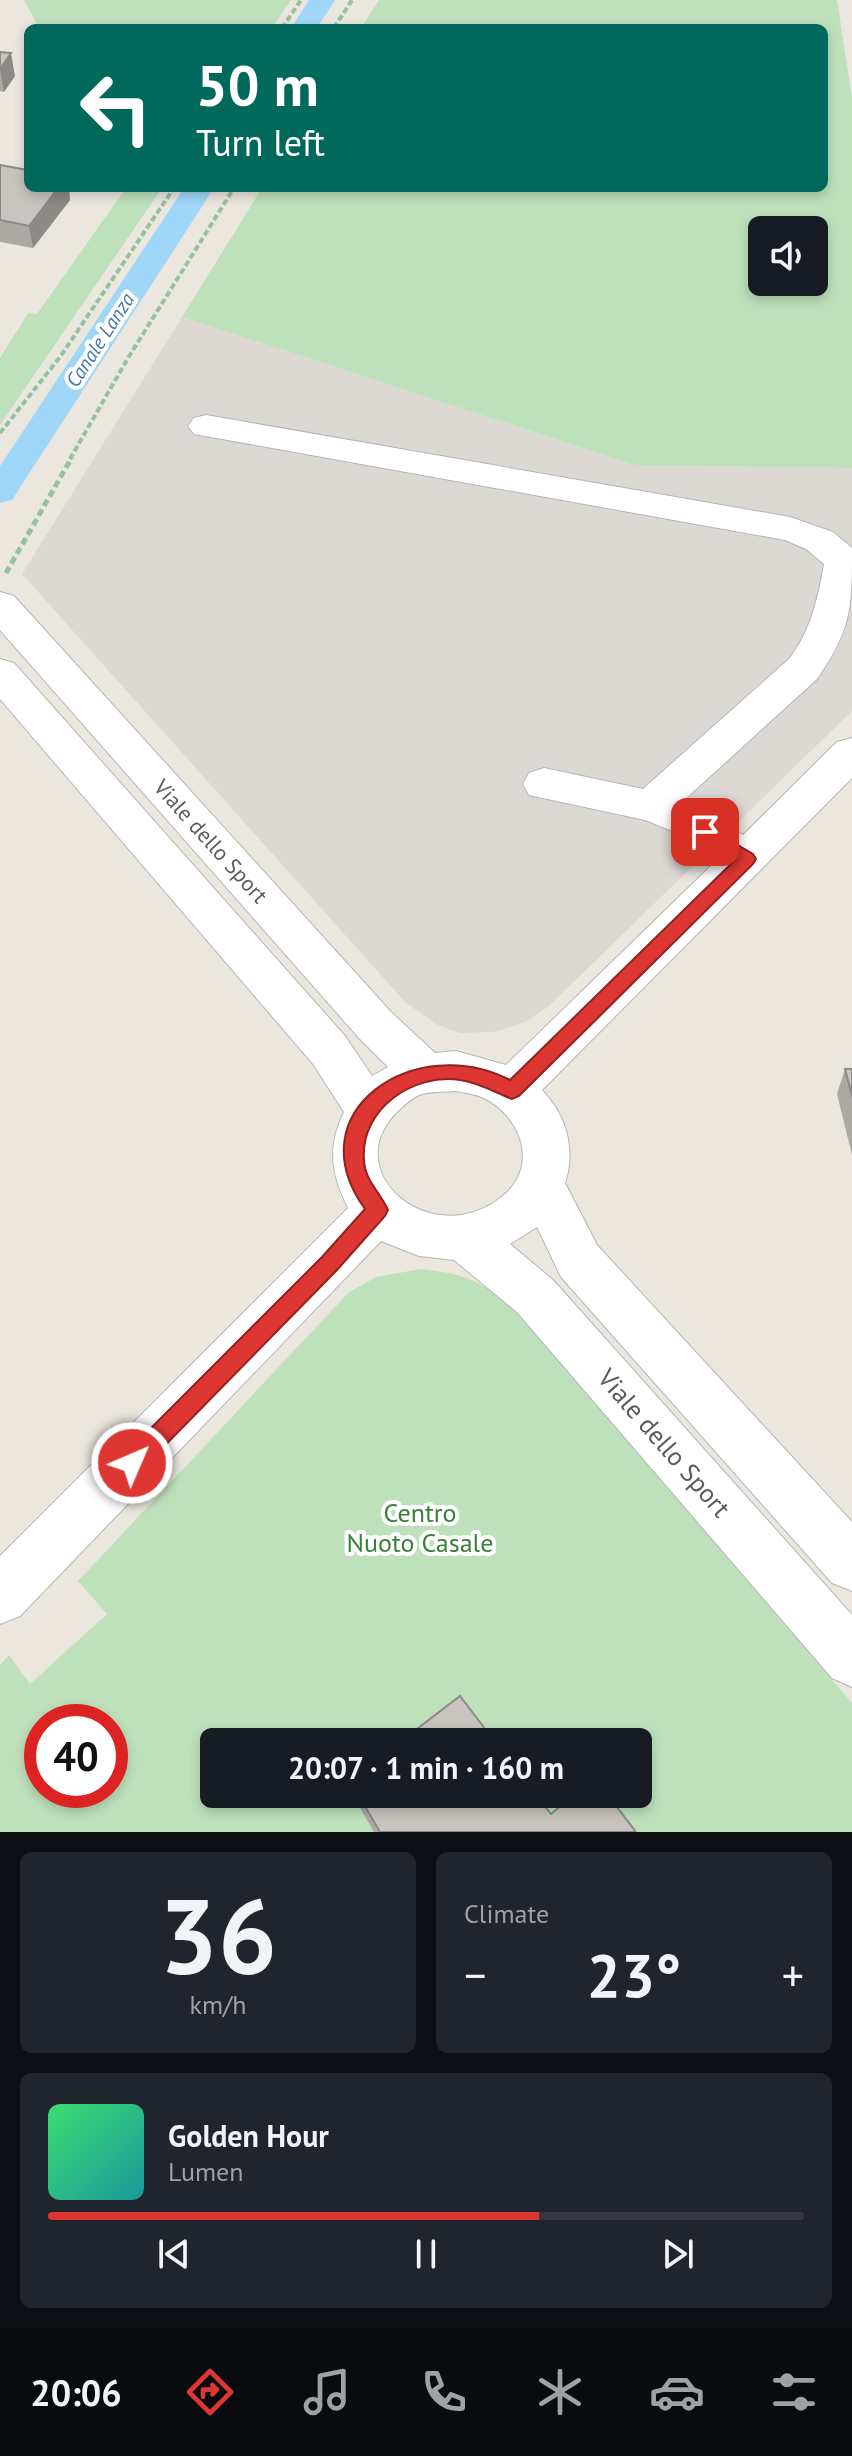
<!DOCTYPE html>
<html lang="en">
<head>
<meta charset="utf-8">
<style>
	body { margin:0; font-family:"PT Sans",sans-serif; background:#20242c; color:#f1f3f6; height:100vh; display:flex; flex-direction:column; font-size:30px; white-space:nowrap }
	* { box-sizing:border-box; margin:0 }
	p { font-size:26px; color:#9ea1a6 }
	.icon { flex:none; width:44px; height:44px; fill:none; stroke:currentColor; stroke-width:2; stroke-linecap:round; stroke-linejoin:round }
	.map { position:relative; height:1832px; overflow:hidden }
	.drawer { display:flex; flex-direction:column; gap:20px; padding:20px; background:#0d0f14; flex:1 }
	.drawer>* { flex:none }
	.top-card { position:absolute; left:24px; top:24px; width:804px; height:168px; border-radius:12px; box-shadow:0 4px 12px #0003; background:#00695c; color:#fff; overflow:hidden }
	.fabs { position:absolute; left:748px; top:216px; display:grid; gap:16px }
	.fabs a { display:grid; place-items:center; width:80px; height:80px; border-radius:12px; background:#171b24; box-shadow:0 4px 12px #0003; font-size:40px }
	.speed { position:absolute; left:24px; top:1704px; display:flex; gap:16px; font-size:40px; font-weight:700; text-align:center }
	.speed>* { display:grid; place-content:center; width:104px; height:104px; border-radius:50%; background:#171b24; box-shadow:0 4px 12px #0003; line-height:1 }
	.speed .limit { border:12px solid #d22; background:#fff; color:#111 }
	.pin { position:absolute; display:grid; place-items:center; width:68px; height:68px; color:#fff; margin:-34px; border-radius:16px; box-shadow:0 4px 12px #0006 }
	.me { position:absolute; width:88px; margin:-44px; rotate:45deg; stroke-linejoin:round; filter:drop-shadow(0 0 6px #0008) }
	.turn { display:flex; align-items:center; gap:28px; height:168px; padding:0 40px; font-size:36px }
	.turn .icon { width:104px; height:104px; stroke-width:2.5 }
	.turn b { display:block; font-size:56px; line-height:68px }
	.big { font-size:60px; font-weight:700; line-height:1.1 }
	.drawer .widget { flex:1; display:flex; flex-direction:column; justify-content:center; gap:12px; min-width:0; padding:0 28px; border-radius:12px; background:#20242c }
	.drawer .dial { align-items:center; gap:0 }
	.dial b { font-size:104px; line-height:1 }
	.song { display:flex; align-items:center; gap:24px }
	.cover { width:96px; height:96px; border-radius:12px; background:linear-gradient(135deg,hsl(140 70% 55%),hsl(180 70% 35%)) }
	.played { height:8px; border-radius:4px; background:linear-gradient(90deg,#de3632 65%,#363941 65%) }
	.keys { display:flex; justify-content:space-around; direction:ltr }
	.heat { display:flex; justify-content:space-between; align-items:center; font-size:44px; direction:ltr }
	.drawer .tiles { flex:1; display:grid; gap:20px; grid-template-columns:1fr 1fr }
	.widget:last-child { grid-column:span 2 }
	.trip { position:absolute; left:200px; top:1728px; width:452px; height:80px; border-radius:12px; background:#171b24; box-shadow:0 4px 12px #0003; font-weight:700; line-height:80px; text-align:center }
	.tab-bar { display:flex; height:128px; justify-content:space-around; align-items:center; background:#090b0e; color:#9ea1a6 }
	.tab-bar .icon { width:56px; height:56px }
	.tab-bar .on { color:#de3632 }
	.tab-bar b { font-size:36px; color:#f1f3f6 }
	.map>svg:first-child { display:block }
</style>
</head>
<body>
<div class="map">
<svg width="852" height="1832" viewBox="0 0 852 1832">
	<rect width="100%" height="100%" fill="#ebe7df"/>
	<path fill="#dcd9d4" d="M182 317 635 465 852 468V711L548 1007 525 1022 494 1032 460 1033 438 1025 406 1003 22 574Z"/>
	<path fill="#bee1bc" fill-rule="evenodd" d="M24 0H291L272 28H39Z
		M379 0H837L852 97V468L635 465 182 317 262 188H824V28H361ZM762 230H814V282H762Z
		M126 188H162L0 425V358L28 313 37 314Z
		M421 1269C470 1275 479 1280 517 1311L852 1703V1832H0V1665L9 1655 30 1684 107 1614 78 1581 349 1292 376 1277ZM42 1722H110V1790H42ZM214 1742H638V1794H214Z"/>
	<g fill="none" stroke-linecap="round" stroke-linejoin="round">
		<path fill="#a0d7f9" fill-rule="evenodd" d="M309 0H335L317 28H291Z
			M184 188H214L12 500 0 503V466Z"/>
		<defs>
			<path id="minor" d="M206 415 790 517 833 532 852 548C852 607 852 629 817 679L683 801 700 808 743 835 837 742 852 738V778L542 1090C567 1116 576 1150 565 1183L597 1245 852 1522V1591L832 1583 561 1277 537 1227 510 1244 553 1280 852 1615V1687L832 1678 517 1312 454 1260 419 1256 381 1241 20 1616 0 1624V1556L348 1208C331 1174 327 1147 344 1112L313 1064 0 699V659L14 663 345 1036 372 1076 388 1067 359 1038 0 630V592L14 596 391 1012 435 1053 456 1051 506 1065 716 861 670 830 645 820 529 795 523 784 529 773 544 768 643 789 789 659C811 631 818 598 824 564L806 549 785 540 194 434 188 426 194 418ZM456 1091C466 1093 476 1094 486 1099 521 1118 539 1165 504 1195 434 1254 338 1174 395 1114 402 1107 410 1099 419 1095 430 1091 445 1092 456 1091Z"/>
		</defs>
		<use href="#minor" stroke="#b2b6ba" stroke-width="2"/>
		<path stroke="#96c1a0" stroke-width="4" stroke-dasharray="6 3" stroke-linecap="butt" d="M282 28 301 0
			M334 28 352 0
			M0 433 60 357 174 188
			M70 459 128 358 234 188"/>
		<path stroke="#96c1a0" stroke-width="5" stroke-dasharray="7 4" stroke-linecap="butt" d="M6 573 72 457"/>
		<use href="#minor" fill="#fff" fill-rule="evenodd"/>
	</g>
	<path fill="#aca9a4" d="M0 52 15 76 4 92 0 91Z
		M0 165 70 200 33 248 0 242Z
		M845 1069H852V1155L837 1094Z
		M352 1794H535L551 1814 636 1832H374Z"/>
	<path fill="#8c8986" d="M11 53 15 76 4 92 0 69Z
		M58 188H69L70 200 33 248 29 226Z"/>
	<path fill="#c8c4bf" stroke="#8c8986" stroke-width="2" d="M0 52 11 53 0 69Z
		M0 165 28 170V188H58L29 226 0 220Z
		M845 1069H852V1096Z
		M460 1696 495 1742H400Z
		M358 1794H535L551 1814 575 1794H607L636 1832H380Z"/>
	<path fill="#de3632" stroke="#902320" stroke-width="2" d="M705 826 753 854 756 859 753 864 519 1096 512 1099C494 1092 480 1083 460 1080 413 1073 360 1109 364 1160 365 1181 380 1192 388 1210L385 1216 337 1270 140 1471 132 1474 124 1471 121 1463 124 1455 322 1257 365 1209C294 1111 416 1031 510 1080L735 860 699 837 697 832 699 827Z"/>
	<g text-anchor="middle" stroke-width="8" stroke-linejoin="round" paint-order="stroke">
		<g font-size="20" font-style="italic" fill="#4178a9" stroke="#fff">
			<text transform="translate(100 340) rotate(-57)" y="7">Canale Lanza</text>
		</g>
		<g font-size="22" fill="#585c60" stroke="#fff">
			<text transform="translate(211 841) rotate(48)" y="8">Viale dello Sport</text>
		</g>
		<g font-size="26" fill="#585c60" stroke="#fff">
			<text transform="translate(664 1443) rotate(49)" y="9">Viale dello Sport</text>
		</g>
		<g font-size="26" fill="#387f38" stroke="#fff">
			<text x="420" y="1522">Centro<tspan x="420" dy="30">Nuoto Casale</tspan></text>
		</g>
	</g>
</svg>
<div class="fabs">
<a><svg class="icon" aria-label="sound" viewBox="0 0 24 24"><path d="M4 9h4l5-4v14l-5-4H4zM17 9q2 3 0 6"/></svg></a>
</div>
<div class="speed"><div class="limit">40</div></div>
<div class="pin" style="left:705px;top:832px;background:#d93025"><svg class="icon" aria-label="arrive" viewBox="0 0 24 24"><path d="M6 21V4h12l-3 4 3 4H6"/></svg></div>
<svg class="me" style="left:132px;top:1463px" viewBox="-20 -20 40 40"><circle r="17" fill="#de3632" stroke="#fff" stroke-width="3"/><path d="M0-11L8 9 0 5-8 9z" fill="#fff"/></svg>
<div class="trip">20:07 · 1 min · 160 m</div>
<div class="top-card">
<div class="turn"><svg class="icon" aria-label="left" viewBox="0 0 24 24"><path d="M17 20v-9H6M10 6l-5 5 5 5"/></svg><div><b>50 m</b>Turn left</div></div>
</div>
</div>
<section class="drawer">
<div class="tiles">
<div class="widget dial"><b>36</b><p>km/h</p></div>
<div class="widget"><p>Climate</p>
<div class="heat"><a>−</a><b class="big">23°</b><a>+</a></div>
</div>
<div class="widget">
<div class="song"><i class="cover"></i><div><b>Golden Hour</b><p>Lumen</p></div></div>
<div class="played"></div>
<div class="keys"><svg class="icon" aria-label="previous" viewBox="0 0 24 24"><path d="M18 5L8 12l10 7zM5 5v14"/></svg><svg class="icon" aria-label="pause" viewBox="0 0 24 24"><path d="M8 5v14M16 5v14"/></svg><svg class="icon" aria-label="next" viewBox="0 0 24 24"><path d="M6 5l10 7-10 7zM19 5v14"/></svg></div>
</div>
</div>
</section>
<nav class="tab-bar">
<b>20:06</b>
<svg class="icon on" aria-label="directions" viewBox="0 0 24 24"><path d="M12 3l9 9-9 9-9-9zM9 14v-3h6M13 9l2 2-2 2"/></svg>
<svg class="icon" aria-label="music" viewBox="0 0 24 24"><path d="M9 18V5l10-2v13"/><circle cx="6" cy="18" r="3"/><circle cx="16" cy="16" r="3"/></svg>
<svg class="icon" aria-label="phone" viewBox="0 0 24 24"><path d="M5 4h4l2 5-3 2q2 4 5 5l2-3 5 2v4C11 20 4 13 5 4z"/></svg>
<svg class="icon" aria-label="climate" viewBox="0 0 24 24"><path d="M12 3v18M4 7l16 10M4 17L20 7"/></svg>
<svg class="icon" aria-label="car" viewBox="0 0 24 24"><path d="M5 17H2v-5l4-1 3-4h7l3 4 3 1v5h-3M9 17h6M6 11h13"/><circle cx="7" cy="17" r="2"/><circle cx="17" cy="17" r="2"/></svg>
<svg class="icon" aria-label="filters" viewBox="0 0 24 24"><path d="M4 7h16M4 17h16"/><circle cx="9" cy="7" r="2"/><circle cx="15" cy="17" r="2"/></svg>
</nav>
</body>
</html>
